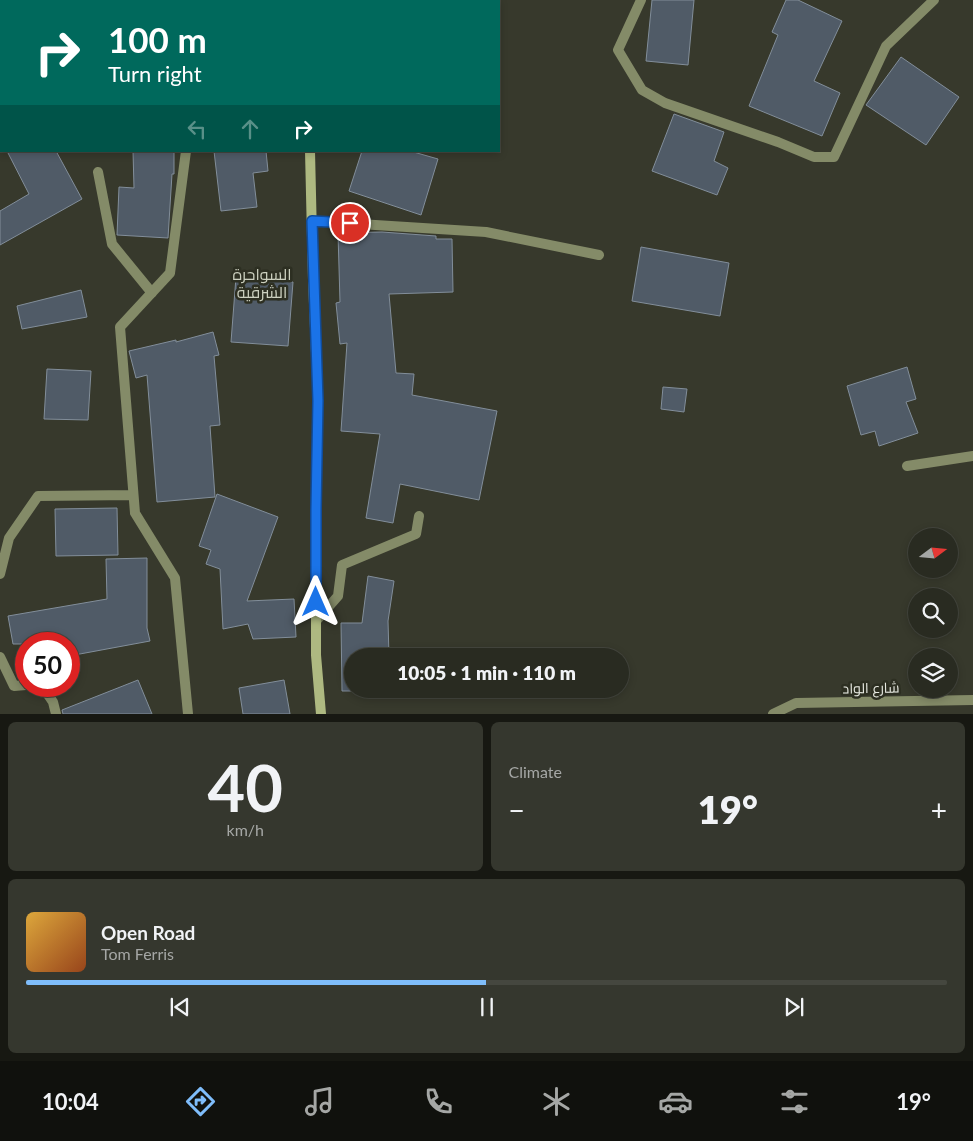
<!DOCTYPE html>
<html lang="en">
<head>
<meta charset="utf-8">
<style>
	body { margin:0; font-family:Lato,Cairo,sans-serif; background:#35372e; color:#f1f3f6; height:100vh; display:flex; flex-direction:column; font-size:19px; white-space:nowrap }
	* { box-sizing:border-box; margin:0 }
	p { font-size:16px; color:#a5a7a5 }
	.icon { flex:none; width:28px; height:28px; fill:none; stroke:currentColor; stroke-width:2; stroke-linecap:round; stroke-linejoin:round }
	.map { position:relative; height:714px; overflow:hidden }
	.drawer { display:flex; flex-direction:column; gap:8px; padding:8px; background:#171812; flex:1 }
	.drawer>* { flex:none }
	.banner { position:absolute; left:0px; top:0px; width:500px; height:152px; box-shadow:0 2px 8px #0003,0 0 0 1px #45473f; background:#00695c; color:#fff; overflow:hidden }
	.needle { width:32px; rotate:74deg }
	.tools { position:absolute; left:908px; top:528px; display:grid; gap:10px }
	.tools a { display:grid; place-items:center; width:50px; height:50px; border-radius:50%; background:#292b21; box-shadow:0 2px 8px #0003,0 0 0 1px #45473f; font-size:25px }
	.speed { position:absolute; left:15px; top:632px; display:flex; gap:10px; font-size:25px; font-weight:700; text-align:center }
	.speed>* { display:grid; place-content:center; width:65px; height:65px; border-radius:50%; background:#292b21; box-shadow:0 2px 8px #0003,0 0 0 1px #45473f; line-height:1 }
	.speed .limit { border:8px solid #d22; background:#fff; color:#111 }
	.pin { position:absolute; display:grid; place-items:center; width:42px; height:42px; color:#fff; margin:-21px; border:2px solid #fff; border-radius:50%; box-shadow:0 1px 5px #0007 }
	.me { position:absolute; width:55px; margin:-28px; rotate:0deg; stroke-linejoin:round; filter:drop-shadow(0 0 4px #0008) }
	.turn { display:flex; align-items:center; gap:18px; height:105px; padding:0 25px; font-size:22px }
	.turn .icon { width:65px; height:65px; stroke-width:2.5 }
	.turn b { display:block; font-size:35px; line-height:42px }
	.lanes { display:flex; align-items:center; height:48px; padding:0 25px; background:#0003; justify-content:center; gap:25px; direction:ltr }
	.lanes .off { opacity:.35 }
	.big { font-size:38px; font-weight:800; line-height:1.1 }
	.drawer .tile { flex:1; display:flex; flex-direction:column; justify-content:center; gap:8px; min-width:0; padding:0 18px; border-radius:8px; background:#35372e }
	.drawer .dial { align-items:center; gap:0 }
	.dial b { font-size:65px; line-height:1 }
	.song { display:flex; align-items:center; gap:15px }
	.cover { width:60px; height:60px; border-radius:8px; background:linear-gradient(135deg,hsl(40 70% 55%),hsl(20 70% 35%)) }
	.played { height:5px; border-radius:2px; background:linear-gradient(90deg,#7fbdfa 50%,#45473f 50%) }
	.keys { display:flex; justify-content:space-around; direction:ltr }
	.heat { display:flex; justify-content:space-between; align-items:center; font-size:28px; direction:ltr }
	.drawer .tiles { flex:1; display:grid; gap:8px; grid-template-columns:1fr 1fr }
	.tile:last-child { grid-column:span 2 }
	.trip { position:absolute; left:344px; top:648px; width:285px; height:50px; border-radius:25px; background:#292b21; box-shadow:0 2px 8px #0003,0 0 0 1px #45473f; font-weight:800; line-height:50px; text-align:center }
	.tabs { display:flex; height:80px; justify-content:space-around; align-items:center; background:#10110d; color:#a5a7a5 }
	.tabs .icon { width:35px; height:35px }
	.tabs .selected { color:#7fbdfa }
	.tabs b { font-size:22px; color:#f1f3f6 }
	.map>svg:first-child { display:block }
</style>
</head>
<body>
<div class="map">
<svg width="973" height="714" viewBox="0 0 973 714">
	<rect width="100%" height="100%" fill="#37392c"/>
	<path fill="#505b67" stroke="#828e9a" d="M652 0H694L688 65 646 61Z
		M786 0H798L842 21 814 81 840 93 822 136 749 106 778 35 772 32Z
		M901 57 959 97 926 145 866 105Z
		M674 114 724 132 714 161 728 168 717 195 652 171Z
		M7 151H56L82 199 0 245V211L29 194Z
		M133 151H174V174H172L168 238 117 235 119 187 134 188Z
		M214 151H266L268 171 253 173 257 207 221 211Z
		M362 151H410L438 159 421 215 349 191Z
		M382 232 436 236V239H452L453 292 389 294 396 373 414 374 412 395 497 411 479 500 400 484 393 523 366 518 380 434 341 431 347 343 340 344 336 303 340 302 338 233Z
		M641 247 729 263 720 316 632 301Z
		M236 277 293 282 288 346 231 342Z
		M81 290 87 317 22 329 17 306Z
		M213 332 219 355 214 356 220 425 210 426 215 497 157 502 147 375 136 378 129 351 176 340V342Z
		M907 367 916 399 906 402 918 433 879 446 875 431 861 435 847 386Z
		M47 369 91 371 88 420 44 419Z
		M663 387 687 389 684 412 661 409Z
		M217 494 278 517 247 601 294 599 296 637 253 639 248 624 223 629 220 569 206 564 211 550 199 546Z
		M117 508 118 555 56 556 55 509Z
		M147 558V628L150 641 69 656V644H13L8 616 107 599 106 559Z
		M368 576 394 581 388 621 389 656H352V689H389V691H342L341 623H362Z
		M138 680 152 714H63L62 710Z
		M284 680 290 714H243L239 688Z"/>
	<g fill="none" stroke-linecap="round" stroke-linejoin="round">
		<path stroke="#848b68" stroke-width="10" d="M186 0 187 1
			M641 0 618 50 642 90 665 103 778 142 814 157H834L886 46 934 0
			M171 1 173 0
			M0 92H1
			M186 151 170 273 120 327 135 513 175 578 188 714
			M98 172 112 244 152 293
			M312 221 486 232 599 255
			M907 466 973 456
			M0 574 9 538 38 496 133 495
			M316 621 338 596 342 565 416 534 419 516
			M0 657 14 686 26 685
			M42 686 53 702 56 714
			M773 714 796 703 973 700"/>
		<path stroke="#aeb981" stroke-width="10" d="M307 1V0
			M310 151 313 280 318 401 316 509V655L321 714"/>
	</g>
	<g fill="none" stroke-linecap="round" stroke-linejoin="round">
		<defs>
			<path id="route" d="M316 602V509L318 401 312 221 350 223"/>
		</defs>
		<use href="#route" stroke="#114b97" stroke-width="12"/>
		<use href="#route" stroke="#1a73e8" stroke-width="9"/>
	</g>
	<g text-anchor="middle" stroke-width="5" stroke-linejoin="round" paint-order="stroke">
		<g font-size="14" fill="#e7e9e1" stroke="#2d2f22">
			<text transform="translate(871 688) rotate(-1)" y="5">شارع الواد</text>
		</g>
		<g font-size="16" fill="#ccd0bf" stroke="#2d2f22">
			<text x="262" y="280">السواحرة<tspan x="262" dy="18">الشرقية</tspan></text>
		</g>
	</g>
</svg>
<div class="tools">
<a><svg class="needle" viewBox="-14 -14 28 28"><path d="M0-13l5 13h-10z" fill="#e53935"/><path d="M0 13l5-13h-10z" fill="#a5a7a5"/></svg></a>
<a><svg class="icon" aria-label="search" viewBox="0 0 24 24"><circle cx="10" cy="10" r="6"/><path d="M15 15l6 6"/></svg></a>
<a><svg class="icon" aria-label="layers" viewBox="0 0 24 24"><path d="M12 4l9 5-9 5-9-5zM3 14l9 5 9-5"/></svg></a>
</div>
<div class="speed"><div class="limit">50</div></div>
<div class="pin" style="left:350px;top:223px;background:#d93025"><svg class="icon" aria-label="arrive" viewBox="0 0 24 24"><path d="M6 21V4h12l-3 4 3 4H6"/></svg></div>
<svg class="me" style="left:316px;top:602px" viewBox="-20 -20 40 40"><path d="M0-17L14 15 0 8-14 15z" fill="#1a73e8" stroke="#fff" stroke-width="4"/></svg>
<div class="trip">10:05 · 1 min · 110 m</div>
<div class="banner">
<div class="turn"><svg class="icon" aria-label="right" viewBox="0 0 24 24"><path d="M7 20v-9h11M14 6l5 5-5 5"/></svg><div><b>100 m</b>Turn right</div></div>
<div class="lanes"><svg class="icon off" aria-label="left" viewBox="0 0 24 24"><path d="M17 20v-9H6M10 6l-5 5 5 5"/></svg><svg class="icon off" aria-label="ahead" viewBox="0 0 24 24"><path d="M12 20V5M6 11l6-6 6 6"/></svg><svg class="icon" aria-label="right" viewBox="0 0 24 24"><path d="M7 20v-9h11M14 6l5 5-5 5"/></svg></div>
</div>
</div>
<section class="drawer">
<div class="tiles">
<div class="tile dial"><b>40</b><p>km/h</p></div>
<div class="tile"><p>Climate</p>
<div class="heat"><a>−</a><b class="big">19°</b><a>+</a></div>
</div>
<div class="tile">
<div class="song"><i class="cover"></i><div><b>Open Road</b><p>Tom Ferris</p></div></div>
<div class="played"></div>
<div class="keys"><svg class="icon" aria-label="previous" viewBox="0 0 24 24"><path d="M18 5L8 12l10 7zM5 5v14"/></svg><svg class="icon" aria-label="pause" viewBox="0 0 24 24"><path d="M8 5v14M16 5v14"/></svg><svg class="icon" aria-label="next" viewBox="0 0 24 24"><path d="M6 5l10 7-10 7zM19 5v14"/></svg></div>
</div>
</div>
</section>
<nav class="tabs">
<b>10:04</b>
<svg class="icon selected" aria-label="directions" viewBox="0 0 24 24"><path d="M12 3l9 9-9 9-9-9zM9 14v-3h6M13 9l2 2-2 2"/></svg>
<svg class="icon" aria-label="music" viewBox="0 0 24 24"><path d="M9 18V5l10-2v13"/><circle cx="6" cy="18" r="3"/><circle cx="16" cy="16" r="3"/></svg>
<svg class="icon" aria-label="phone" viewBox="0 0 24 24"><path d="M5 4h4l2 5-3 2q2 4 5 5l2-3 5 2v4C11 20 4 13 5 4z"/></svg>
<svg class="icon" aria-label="climate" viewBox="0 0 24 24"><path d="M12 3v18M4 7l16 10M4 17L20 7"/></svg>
<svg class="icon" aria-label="car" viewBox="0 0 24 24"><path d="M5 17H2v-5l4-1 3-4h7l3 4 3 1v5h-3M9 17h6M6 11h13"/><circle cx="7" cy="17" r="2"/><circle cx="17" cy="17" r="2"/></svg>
<svg class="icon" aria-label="filters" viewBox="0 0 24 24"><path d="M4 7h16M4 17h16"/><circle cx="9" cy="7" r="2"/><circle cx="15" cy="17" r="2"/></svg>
<b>19°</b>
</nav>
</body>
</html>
